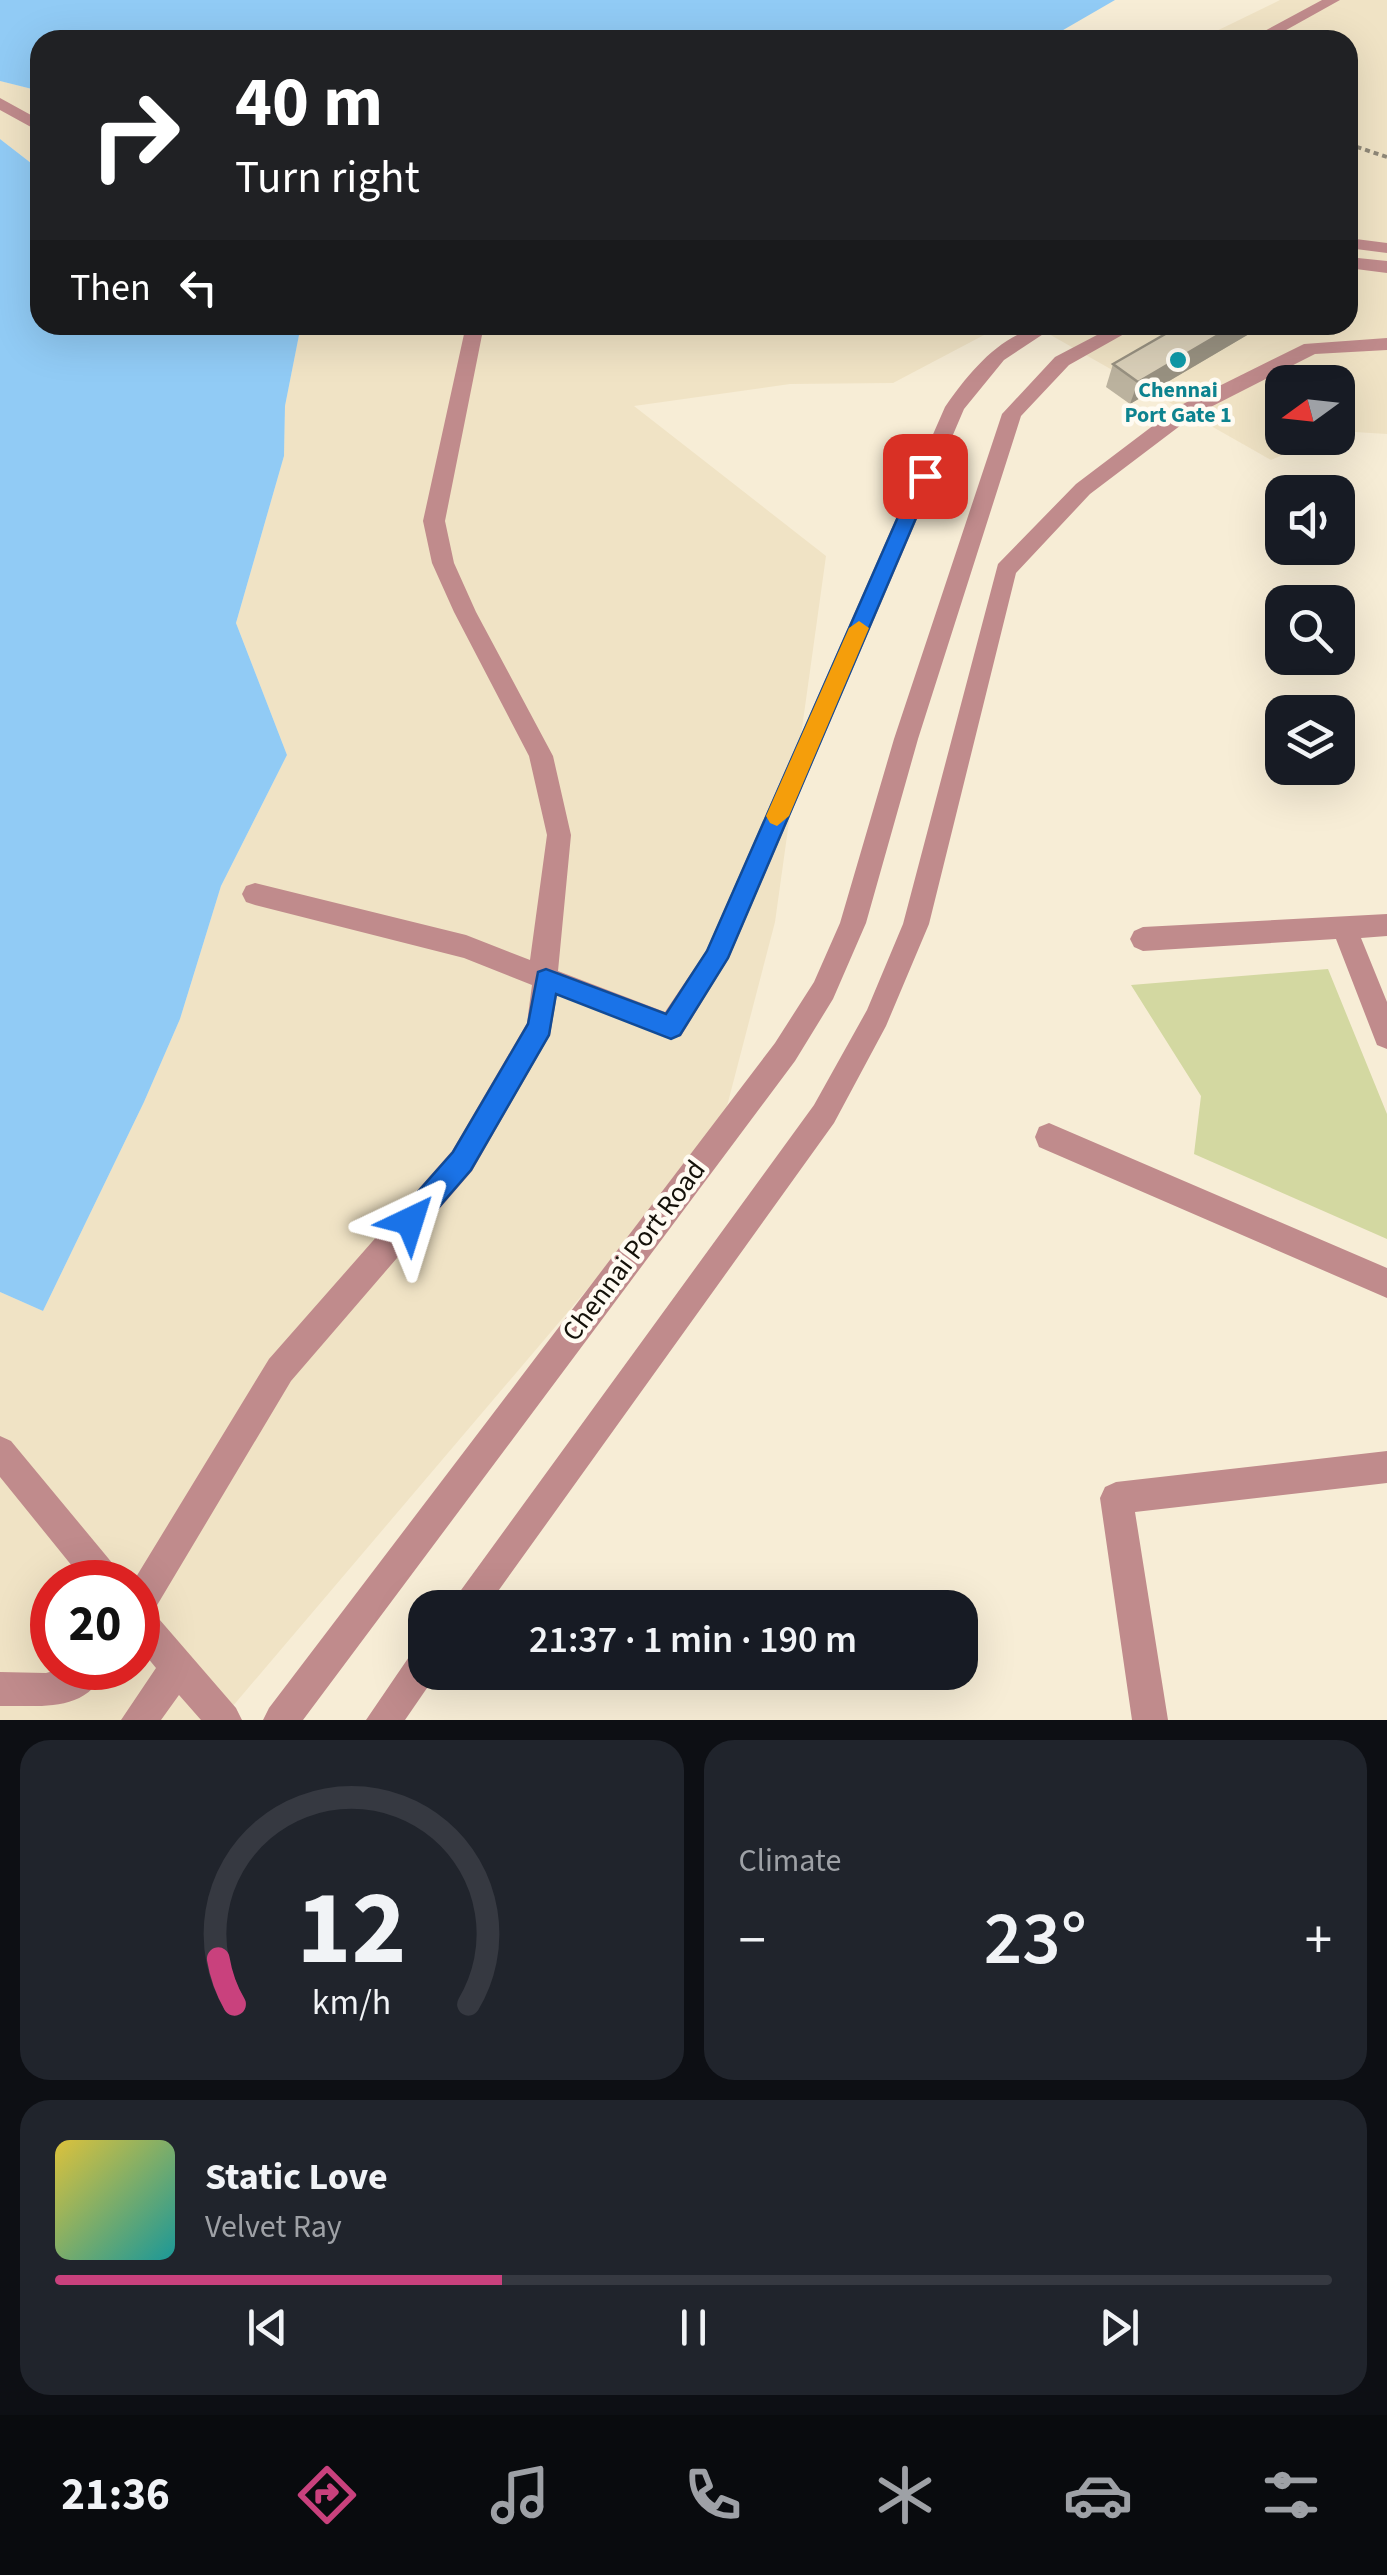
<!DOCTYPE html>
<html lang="en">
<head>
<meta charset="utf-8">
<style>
	body { margin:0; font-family:"Source Sans 3",sans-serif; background:#20242c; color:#f1f3f6; height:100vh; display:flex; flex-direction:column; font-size:38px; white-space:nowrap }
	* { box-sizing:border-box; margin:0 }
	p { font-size:32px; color:#9ea1a6 }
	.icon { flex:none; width:55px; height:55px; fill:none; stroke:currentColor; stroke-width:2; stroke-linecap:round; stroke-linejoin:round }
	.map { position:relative; height:1720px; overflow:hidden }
	.drawer { display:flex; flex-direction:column; gap:20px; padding:20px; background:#0d0f14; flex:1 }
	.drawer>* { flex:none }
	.hud { position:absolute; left:30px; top:30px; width:1328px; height:305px; border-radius:30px; box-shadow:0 10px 40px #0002; background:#202124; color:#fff; overflow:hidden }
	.needle { width:65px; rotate:255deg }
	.tools { position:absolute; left:1265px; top:365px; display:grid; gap:20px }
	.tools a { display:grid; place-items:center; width:90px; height:90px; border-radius:20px; background:#171b24; box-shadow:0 10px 40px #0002; font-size:50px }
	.speed { position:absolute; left:30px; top:1560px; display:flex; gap:20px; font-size:50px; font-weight:700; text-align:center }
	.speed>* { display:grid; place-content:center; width:130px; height:130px; border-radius:50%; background:#171b24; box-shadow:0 10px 40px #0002; line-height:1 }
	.speed .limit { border:15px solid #d22; background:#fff; color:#111 }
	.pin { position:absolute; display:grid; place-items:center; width:85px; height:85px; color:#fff; margin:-42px; border-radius:20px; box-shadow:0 5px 15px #0006 }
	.me { position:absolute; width:110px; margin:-55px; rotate:41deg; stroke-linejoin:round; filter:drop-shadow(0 0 8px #0008) }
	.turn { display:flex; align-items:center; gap:35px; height:210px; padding:0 40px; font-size:45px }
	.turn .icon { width:130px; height:130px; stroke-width:2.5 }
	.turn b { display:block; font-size:70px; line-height:85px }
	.then { display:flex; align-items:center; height:95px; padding:0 40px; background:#0003; gap:20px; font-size:38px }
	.big { font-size:75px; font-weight:600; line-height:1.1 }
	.drawer .widget { flex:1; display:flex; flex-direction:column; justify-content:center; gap:15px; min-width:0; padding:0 35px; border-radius:30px; background:#20242c }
	.drawer .dial { align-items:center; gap:0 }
	.dial svg { height:260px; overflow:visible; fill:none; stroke:#363941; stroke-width:7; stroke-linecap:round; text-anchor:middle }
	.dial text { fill:#f1f3f6; stroke:none }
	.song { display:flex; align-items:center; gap:30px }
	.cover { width:120px; height:120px; border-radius:15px; background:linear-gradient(135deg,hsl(50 70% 55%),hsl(180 70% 35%)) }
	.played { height:10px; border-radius:5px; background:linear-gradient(90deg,#c9417d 35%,#363941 35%) }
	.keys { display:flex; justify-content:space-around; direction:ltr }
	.heat { display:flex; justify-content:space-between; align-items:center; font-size:55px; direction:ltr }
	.drawer .tiles { flex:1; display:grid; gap:20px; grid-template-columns:1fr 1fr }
	.widget:last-child { grid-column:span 2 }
	.trip { position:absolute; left:408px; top:1590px; width:570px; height:100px; border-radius:30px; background:#171b24; box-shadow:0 10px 40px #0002; font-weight:600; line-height:100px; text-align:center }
	.menu { display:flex; height:160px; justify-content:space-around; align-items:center; background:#090b0e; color:#9ea1a6 }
	.menu .icon { width:70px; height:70px }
	.menu .current { color:#c9417d }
	.menu b { font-size:45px; color:#f1f3f6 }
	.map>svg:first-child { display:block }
</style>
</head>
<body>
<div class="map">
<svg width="1387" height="1720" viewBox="0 0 1387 1720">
	<rect width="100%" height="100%" fill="#f7edd6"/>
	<path fill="#f0e3c5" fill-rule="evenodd" d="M1280 0H1387V434L1338 431V382H1282V438H1321L1271 460 1033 325H1348V40H1198Z
		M0 81 40 91V170L0 139Z
		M301 325H557L571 330 582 325H1003L893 383 790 384 634 406 826 556 775 922 720 1133 221 1720H0V1292L43 1311 144 1102 180 1019 221 886 287 755 236 623 284 456 285 406ZM52 1582H138V1668H52Z"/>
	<path fill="#d3d8a1" d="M1328 969 1387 1114V1239L1194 1154 1201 1096 1131 985Z"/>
	<path fill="#91cbf5" d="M0 0H1115L1058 33 1035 40H40V91L0 81Z
		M0 139 40 170V325H301L285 406 284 456 236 623 287 755 221 886 180 1019 144 1102 43 1311 0 1292Z"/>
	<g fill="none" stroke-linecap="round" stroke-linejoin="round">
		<path stroke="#8f8878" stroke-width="4" stroke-dasharray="5 4" stroke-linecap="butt" d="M1348 144 1387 157"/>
		<path fill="#c08b8c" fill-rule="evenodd" d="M1322 0H1340L1268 40H1248Z
			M0 98 40 120V132L0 110Z
			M1348 238 1387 243V253L1348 248Z
			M1348 257 1387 261V273L1348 268Z
			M466 325H484L445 521 454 563 476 612 553 756 571 835 558 971 665 1012 706 951 945 407C972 368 1008 325 1057 325L1004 360 964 409 729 958 681 1036 671 1039 557 995 550 1035 472 1171 291 1381 153 1612 236 1708 242 1720H201L179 1695 161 1720H121L156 1668 138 1646V1582H133L269 1359 452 1151 527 1023 532 985 464 958 255 905 246 902 242 894 246 886 255 883 466 935 530 960 547 835 529 756 454 612 432 563 423 521Z
			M1116 325H1140L1069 365 1021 416 918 739 866 923 833 999 795 1061 303 1720H263L269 1708 775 1043 814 982 840 923 894 739 1002 414 1055 357Z
			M1387 338V350L1315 354 1193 416 1090 494 1016 573 929 924 886 1026 834 1123 486 1608H448L814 1105 867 1010 903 924 998 564 1076 484 1179 406 1304 344Z
			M1387 914V936L1361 938 1387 1002V1049L1377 1045 1336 939 1143 951 1134 947 1130 939 1134 931 1143 927Z
			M1049 1123 1387 1268V1298L1039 1147 1035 1137 1039 1127Z
			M0 1436 11 1441 118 1570 123 1582H85L0 1477Z
			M1387 1451V1483L1135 1512 1168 1720H1132L1100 1498 1105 1487 1116 1482Z
			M425 1646V1672H438L405 1720H366L413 1651Z
			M64 1668H106C87 1714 40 1705 0 1706V1672L46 1673Z"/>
	</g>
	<path fill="#bbb29e" d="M1181 325H1253L1249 334 1130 404 1106 387 1113 364Z"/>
	<path fill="#989181" d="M1235 325H1253L1249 334 1130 404 1138 382Z"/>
	<path fill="#d9cfb8" stroke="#989181" stroke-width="2.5" d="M1181 325H1235L1138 382 1113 364Z"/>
	<path fill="#1a73e8" stroke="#114b97" stroke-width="2.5" d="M925 469 934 476 728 958 680 1035 671 1039 556 994 549 1035 471 1170 419 1230 410 1234 401 1230 397 1221 401 1211 453 1152 528 1024 538 972 546 969 666 1014 707 951 916 476Z"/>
	<path fill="#f59e0b" d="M859 621 869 628 789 816 777 826 770 823 766 816 849 628Z"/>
	<circle fill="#0f9aa8" stroke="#fffbf2" stroke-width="4" cx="1178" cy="360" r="10"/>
	<g text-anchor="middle" stroke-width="9" stroke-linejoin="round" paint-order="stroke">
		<g font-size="22" font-weight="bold" fill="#0d838f" stroke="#fffbf2">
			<text x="1178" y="397">Chennai<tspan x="1178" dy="25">Port Gate 1</tspan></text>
		</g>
		<g font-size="28" fill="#141109" stroke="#fffbf2">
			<text transform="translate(633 1250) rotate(-53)" y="10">Chennai Port Road</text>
		</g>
	</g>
</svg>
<div class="tools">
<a><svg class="needle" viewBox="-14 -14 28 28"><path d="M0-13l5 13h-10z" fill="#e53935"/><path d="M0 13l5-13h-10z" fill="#9ea1a6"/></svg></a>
<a><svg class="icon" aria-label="sound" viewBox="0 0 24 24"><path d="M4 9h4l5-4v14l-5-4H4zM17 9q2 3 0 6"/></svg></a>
<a><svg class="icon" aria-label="search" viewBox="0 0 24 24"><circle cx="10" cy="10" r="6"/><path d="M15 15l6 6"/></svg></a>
<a><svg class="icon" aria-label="layers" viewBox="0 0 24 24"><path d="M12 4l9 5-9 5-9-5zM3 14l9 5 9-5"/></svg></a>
</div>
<div class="speed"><div class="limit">20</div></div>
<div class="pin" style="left:925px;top:476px;background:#d93025"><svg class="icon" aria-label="arrive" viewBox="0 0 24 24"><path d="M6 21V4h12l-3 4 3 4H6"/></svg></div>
<svg class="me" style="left:410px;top:1221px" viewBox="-20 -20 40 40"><path d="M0-17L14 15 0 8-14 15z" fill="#1a73e8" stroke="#fff" stroke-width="4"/></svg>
<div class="trip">21:37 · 1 min · 190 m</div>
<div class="hud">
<div class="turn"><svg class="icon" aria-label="right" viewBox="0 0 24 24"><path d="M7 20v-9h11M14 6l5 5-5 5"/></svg><div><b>40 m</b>Turn right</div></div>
<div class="then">Then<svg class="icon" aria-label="left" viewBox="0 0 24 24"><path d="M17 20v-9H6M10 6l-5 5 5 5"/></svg></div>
</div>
</div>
<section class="drawer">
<div class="tiles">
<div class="widget dial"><svg viewBox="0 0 100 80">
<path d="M14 69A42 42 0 1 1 86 69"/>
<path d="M14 69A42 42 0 0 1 9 55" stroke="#c9417d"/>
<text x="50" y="56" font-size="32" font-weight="700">12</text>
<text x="50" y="72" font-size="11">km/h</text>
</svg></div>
<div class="widget"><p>Climate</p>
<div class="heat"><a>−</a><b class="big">23°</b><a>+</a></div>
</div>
<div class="widget">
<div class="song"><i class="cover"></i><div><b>Static Love</b><p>Velvet Ray</p></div></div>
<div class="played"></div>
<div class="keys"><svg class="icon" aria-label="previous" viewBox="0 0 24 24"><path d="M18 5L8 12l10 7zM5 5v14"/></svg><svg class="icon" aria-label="pause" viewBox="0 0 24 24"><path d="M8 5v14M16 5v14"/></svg><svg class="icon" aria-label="next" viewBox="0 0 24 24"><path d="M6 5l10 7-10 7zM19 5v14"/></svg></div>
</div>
</div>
</section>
<nav class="menu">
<b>21:36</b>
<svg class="icon current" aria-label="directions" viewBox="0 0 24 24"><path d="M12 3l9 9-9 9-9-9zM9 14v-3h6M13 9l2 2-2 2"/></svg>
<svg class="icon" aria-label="music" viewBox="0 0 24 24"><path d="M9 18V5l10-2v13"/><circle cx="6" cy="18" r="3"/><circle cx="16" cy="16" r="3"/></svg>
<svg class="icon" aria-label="phone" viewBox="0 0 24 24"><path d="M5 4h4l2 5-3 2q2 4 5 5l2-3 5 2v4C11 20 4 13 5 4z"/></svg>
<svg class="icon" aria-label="climate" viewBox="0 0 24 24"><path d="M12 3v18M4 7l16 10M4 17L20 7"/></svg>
<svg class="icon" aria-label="car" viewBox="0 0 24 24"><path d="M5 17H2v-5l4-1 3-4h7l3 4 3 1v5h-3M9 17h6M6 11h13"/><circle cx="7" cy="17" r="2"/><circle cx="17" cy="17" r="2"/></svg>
<svg class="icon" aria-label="filters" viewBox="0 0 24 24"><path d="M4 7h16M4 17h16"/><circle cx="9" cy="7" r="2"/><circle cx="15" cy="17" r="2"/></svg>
</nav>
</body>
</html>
